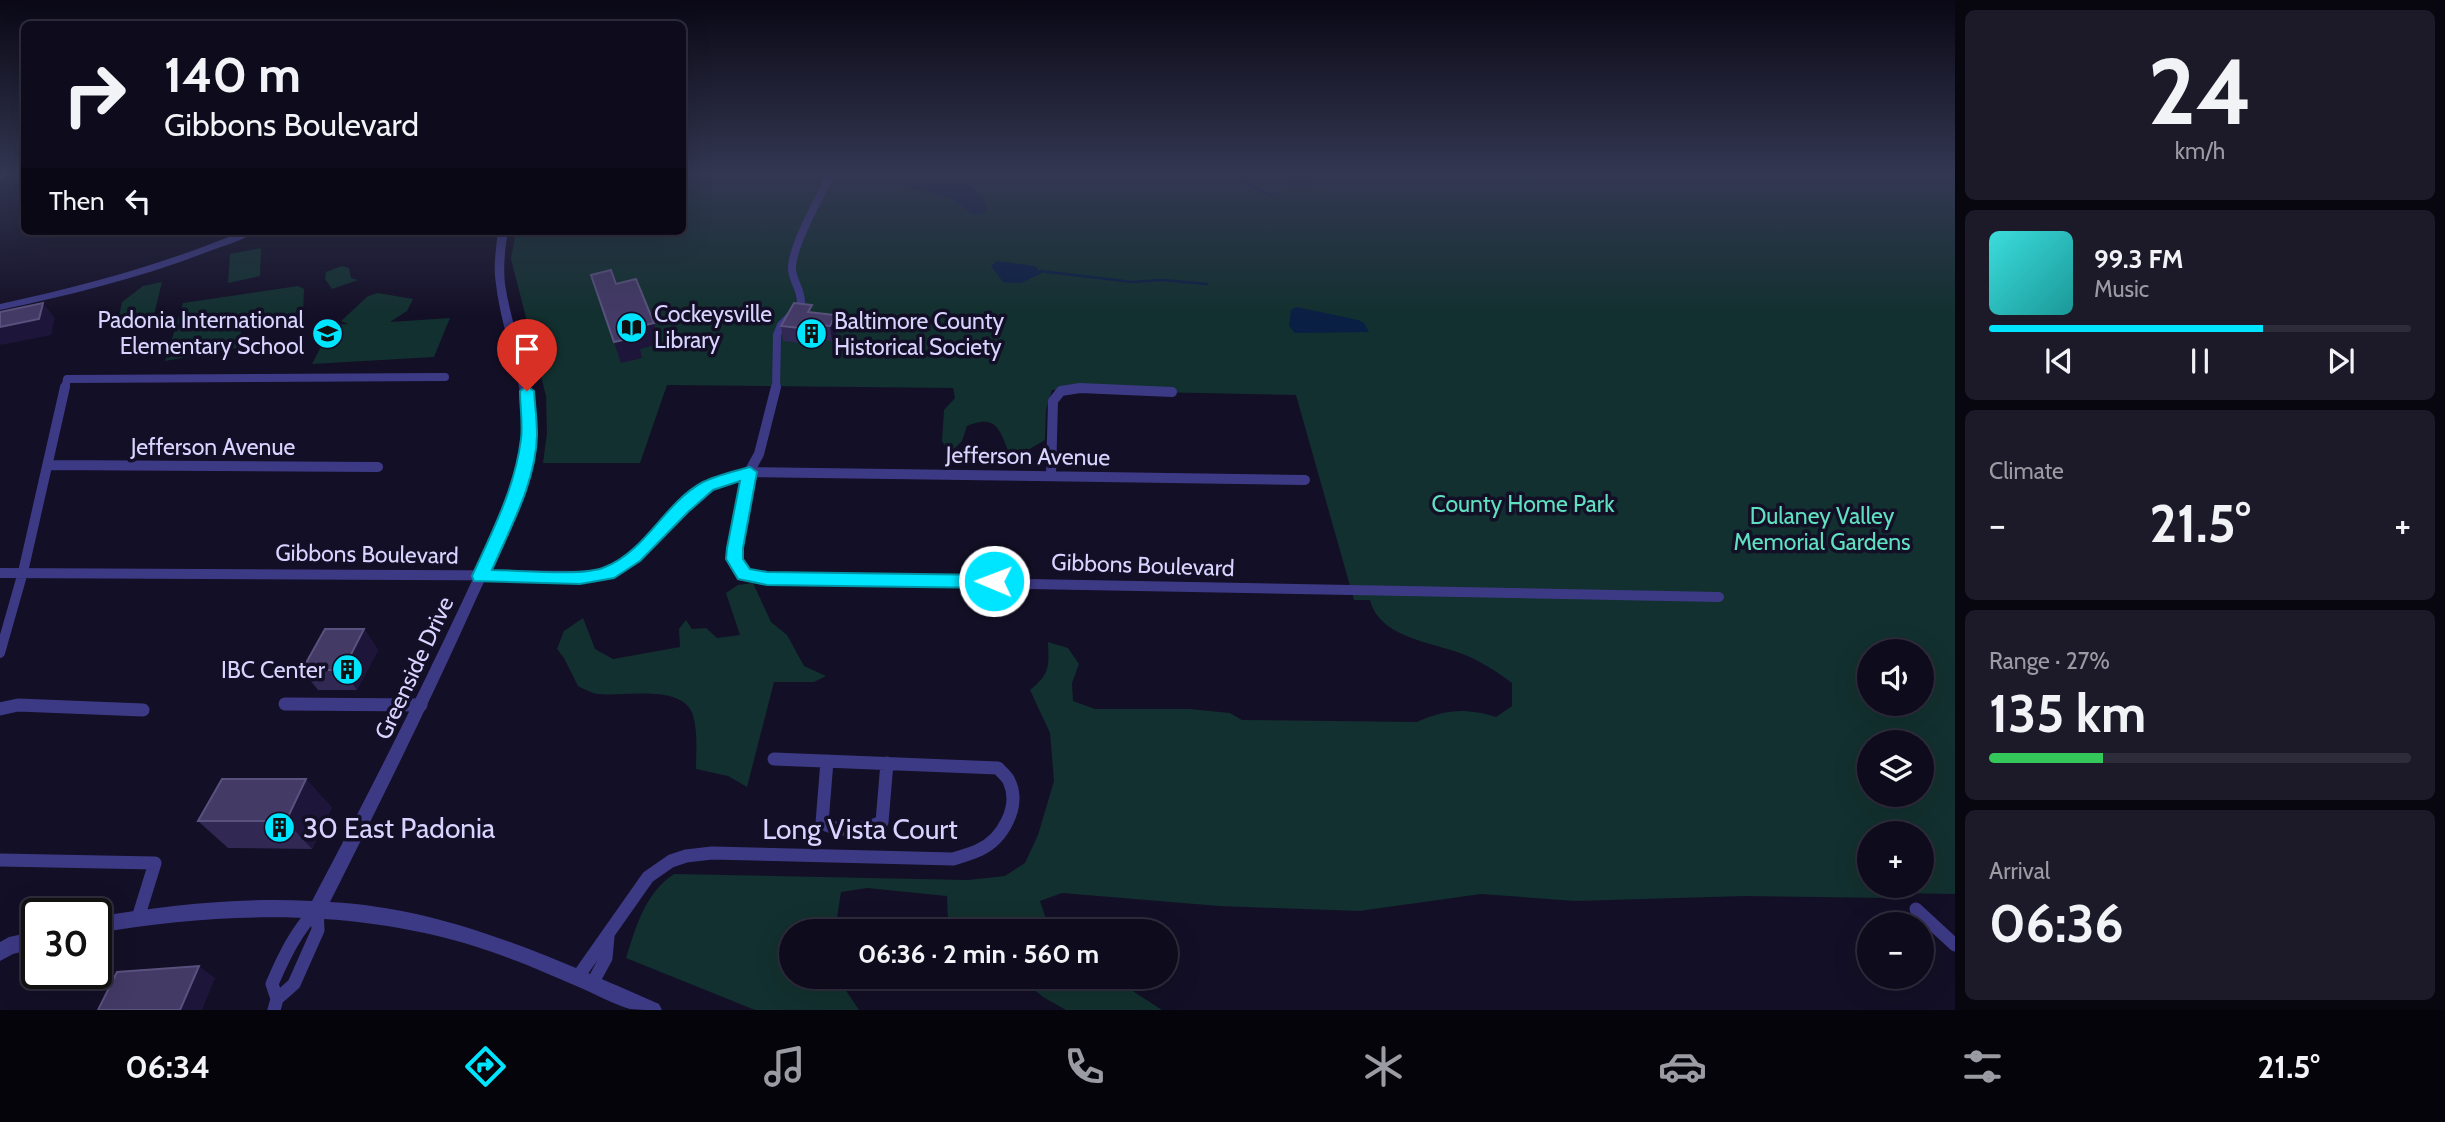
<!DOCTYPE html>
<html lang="en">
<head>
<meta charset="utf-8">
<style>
	body { margin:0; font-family:Cabin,sans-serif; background:#1c1929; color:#f1f3f6; height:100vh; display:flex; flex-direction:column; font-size:26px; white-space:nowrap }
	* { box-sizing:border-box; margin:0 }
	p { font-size:23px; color:#9b9ba3 }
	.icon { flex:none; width:38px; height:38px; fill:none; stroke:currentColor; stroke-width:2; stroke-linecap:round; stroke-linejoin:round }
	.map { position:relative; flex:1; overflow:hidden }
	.sheet { display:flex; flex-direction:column; gap:10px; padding:10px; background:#08060f; width:490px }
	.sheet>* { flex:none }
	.guide { position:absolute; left:21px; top:21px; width:665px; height:214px; border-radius:10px; box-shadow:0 7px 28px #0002,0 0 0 2px #2e2b3b; background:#0e0b1c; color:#f1f3f6; overflow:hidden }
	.tools { position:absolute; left:1857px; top:639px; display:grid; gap:14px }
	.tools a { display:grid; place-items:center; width:77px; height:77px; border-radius:50%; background:#0e0b1c; box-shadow:0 7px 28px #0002,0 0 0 2px #2e2b3b; font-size:35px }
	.speed { position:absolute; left:21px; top:898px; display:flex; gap:14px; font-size:35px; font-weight:700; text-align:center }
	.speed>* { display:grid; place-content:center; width:91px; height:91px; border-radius:50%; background:#0e0b1c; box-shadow:0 7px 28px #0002,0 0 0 2px #2e2b3b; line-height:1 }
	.speed .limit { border:4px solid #111; border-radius:10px; background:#fff; color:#111 }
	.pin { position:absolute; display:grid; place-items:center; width:60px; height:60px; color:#fff; margin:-72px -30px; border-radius:50% 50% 50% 0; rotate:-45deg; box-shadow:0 0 7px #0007 }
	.pin .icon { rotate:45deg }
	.me { position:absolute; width:77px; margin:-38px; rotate:271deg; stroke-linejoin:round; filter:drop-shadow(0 0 5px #0008) }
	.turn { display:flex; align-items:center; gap:24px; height:147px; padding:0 28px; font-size:32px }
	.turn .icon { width:91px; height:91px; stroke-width:2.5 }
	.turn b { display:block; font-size:49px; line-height:60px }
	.then { display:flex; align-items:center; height:66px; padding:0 28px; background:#0003; gap:14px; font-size:26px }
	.big { font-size:52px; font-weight:800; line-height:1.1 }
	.sheet .card { flex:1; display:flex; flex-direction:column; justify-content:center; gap:10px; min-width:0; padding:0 24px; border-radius:10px; background:#1c1929 }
	.sheet .dial { align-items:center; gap:0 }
	.dial b { font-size:91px; line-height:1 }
	.song { display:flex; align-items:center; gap:21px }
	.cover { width:84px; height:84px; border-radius:10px; background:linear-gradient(135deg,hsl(180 70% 55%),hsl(180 70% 35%)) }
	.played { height:7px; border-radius:4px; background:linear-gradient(90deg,#00e5ff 65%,#2e2b3b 65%) }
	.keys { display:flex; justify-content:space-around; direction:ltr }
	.heat { display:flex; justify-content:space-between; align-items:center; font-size:38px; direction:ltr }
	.charge { height:10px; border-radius:5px; background:linear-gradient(90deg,#34c759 27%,#2e2b3b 0) }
	.trip { position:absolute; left:779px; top:919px; width:399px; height:70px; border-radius:35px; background:#0e0b1c; box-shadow:0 7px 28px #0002,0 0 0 2px #2e2b3b; font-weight:800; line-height:70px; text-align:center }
	.dock { display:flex; height:112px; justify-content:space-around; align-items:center; background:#06040b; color:#9b9ba3 }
	.dock .icon { width:49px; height:49px }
	.dock .on { color:#00e5ff }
	.dock b { font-size:32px; color:#f1f3f6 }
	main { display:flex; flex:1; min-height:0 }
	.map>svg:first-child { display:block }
</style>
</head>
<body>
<main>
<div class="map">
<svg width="1955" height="1010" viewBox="0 0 1955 1010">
	<rect width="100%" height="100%" fill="#130f26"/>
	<path fill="#12302f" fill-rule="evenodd" d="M683 175H1955V894L1887 893 1890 898 1745 896 1575 901 1481 894 1359 911 1219 906 1062 893 1040 901 1050 931H967L948 922 947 896 867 888 841 892 835 931H791V976L837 977 859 1010H755L626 958C636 927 645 893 674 874L968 880 1005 876 1025 863 1038 835 1054 781 1050 733 1030 690C1050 674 1049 667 1048 642L1068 648 1079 664 1072 683 1073 701 1095 709H1190L1230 713 1242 720 1417 722C1447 709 1465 708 1496 717L1512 706V683C1496 671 1479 660 1460 653 1430 642 1379 637 1370 600H1354L1296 395 1052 390 1046 410 1045 440 1031 448 1025 457 1012 459C1000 436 1001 412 967 426L962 441 954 449 945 446 942 441 944 410 955 398 953 388 667 385 640 463H543L547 433 546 396 511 259 516 231H682ZM1869 651H1922V704H1869ZM1869 742H1922V794H1869ZM1869 833H1922V886H1869Z
		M261 248 260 276 228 283 230 254Z
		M342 266 349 268 351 278 358 280 332 289 325 279 326 272Z
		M162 282 153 319 117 326 122 302 143 286Z
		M298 286 304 289 303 314 276 323 244 321 237 348 165 361 183 303Z
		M378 293 413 299 407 311 390 322 450 318 434 357 312 364 332 325 348 324 341 321 368 296Z
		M753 583 771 622 787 635 804 666 826 676 814 682H774L747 787 728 776 696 769C696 752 698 733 693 715 683 683 622 697 598 694 591 693 584 689 578 686L564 658 557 649 564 631 583 618 595 649 613 659 680 647 679 629 686 620 692 629 706 628 717 638 740 635 726 593 738 585Z
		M1019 977H1111L1162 1010H1066L1043 997Z"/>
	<path fill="#0a1f44" d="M896 175H922L933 178 965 175C969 189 983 194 987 209L982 214H972L952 199 911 188Z
		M997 261 1035 266 1042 273 1021 283 1003 282 991 266Z
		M1296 307 1358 320 1364 323 1369 332 1295 333 1289 326 1291 310Z"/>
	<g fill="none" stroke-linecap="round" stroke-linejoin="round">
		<path stroke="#0a1f44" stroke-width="2.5" d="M1200 175 1247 184 1273 196
			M1272 175 1289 185H1313
			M1041 271 1132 282 1162 280 1207 284"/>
		<path stroke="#3d3a85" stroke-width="8" d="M65 389 67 379 445 377
			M776 389 777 335 781 325 801 305C802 288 792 282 792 268 792 246 820 196 831 175
			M1073 389H1106"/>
		<path stroke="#3d3a85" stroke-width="10" d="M776 387 759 454 749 472 735 548V559L744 575 767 579 1719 597
			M48 465 378 467
			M1051 475 1053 401 1061 391 1080 388 1172 392
			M0 573 598 576C641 560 660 523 694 496 711 483 729 478 749 472L1305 480
			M0 653 23 572 65 387"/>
		<path stroke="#3d3a85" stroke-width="13" d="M285 704 421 705
			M0 709 18 705 143 710
			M827 761 822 823C841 833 863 830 882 822L887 763
			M0 860 155 863 138 918
			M1916 909 1955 945
			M577 978 648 877 671 861 686 856 712 853 953 859C962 856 971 854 979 850 1003 839 1021 806 1009 781 1007 776 1001 772 998 768L774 759
			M592 984 606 958 608 937
			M277 999 272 984C284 956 296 931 317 909
			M274 1010 277 999 294 984 318 930 317 909"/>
		<path fill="#3d3a85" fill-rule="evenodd" d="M243 231H256C242 241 223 246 207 252 140 278 70 295 0 310V304C83 286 165 264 243 231Z
			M498 231H508C505 249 503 266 505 284 513 338 539 388 534 444 529 498 499 549 477 597 431 700 381 801 330 902 447 908 553 958 659 1004L662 1010C652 1010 639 1010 630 1009 613 1004 597 995 581 988 547 973 512 958 477 947 352 908 224 912 96 933V917C168 905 239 897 312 901 365 801 416 700 464 598 486 549 516 499 522 445 529 389 502 338 496 284 493 266 496 249 498 231Z
			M37 931V948L13 954 0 961V942L9 937Z"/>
		<path fill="#c25bff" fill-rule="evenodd" d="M0 175H7L0 179Z"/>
	</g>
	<path fill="#312854" d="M812 313 837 331 832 341 804 338 801 343 783 341 781 326Z
		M364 629 378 650 357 690H318L302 670Z
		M332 807 312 849 228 848 198 821Z"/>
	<path fill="#1d163a" d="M43 303 55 318 51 335 1 345 0 343V327Z
		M835 315 837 331 832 341 830 326Z
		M654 323 659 344 640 349 642 358 621 363 614 342 633 328Z
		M802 323 804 338 801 343 799 328Z
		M364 629 378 650 357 690 343 670Z
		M306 779 332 807 312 849 286 821Z
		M199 966 215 978 202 1010H180Z"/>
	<path fill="#433a66" stroke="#5a527e" stroke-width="2" d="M611 270 616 284 636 279 654 323 633 328 636 337 614 342 591 275Z
		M43 303 39 319 0 327V312Z
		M794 303 812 305 808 312 835 315 830 326 802 323 799 328 781 326Z
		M325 629H364L343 670H302Z
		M222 779H306L286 821H198Z
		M199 966 180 1010H98L117 972Z"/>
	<linearGradient id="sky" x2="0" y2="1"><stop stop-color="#0a0815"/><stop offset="0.55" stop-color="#333752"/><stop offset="1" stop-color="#333752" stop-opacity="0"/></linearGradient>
	<rect width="1955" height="316" fill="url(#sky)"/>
	<path fill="#00e5ff" stroke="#0095a6" stroke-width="2" d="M527 386 534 391C535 405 537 420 537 435 536 482 510 528 492 570 518 570 583 577 605 567 646 551 665 502 703 482 717 475 735 471 750 467L757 472 743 548V559L750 569 767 572 994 575 1000 577 1003 581 1000 586 994 588 767 585 738 579 726 559 727 548 740 481 713 490 688 512 640 561 614 578 580 584 474 581 472 576C492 532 515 488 521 439 523 424 520 406 520 391Z"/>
	<defs>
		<symbol id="library-disc" viewBox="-11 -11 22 22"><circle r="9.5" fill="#00e5ff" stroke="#130f26"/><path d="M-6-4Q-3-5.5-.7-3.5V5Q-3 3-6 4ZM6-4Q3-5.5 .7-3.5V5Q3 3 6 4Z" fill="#111"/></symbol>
		<symbol id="school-disc" viewBox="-11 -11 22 22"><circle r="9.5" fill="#00e5ff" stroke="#130f26"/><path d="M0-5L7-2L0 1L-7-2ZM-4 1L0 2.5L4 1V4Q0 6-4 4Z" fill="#111"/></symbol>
		<symbol id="building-disc" viewBox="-11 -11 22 22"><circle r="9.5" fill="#00e5ff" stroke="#130f26"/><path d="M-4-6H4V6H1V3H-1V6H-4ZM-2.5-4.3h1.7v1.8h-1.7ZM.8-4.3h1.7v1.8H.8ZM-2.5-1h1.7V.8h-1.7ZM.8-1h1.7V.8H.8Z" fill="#111"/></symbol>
	</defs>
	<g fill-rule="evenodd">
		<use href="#library-disc" x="614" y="310" width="35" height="35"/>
		<use href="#school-disc" x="310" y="316" width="35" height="35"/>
		<use href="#building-disc" x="794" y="316" width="35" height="35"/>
		<use href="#building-disc" x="330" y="652" width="35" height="35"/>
		<use href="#building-disc" x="262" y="810" width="35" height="35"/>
	</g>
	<g text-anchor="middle" stroke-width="7" stroke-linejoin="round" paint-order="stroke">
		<g font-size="23" fill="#d9d4ff" stroke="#130f26" text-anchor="start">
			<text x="654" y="322">Cockeysville<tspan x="654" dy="26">Library</tspan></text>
			<text x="304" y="328" text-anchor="end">Padonia International<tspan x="304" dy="26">Elementary School</tspan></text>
			<text x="834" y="329">Baltimore County<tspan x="834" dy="26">Historical Society</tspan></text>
			<text x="325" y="678" text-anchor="end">IBC Center</text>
		</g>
		<g font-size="23" fill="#d9d4ff" stroke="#130f26">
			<text x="213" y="455">Jefferson Avenue</text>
			<text transform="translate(1028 456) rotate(1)" y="8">Jefferson Avenue</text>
			<text transform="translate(367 554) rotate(1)" y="8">Gibbons Boulevard</text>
			<text transform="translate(1143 565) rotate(2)" y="8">Gibbons Boulevard</text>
			<text transform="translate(414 668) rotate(-65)" y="8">Greenside Drive</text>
		</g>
		<g font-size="23" fill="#5fe0c0" stroke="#130f26">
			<text x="1523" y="512">County Home Park</text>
			<text x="1822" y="524">Dulaney Valley<tspan x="1822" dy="26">Memorial Gardens</tspan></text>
		</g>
		<g font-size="28" fill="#d9d4ff" stroke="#130f26" text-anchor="start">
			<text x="303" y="838">30 East Padonia</text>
		</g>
		<g font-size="28" fill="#d9d4ff" stroke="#130f26">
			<text x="860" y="839">Long Vista Court</text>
		</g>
	</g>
</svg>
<div class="tools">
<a><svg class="icon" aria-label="sound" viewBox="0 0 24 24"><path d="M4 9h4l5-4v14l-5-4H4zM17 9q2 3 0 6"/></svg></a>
<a><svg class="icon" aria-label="layers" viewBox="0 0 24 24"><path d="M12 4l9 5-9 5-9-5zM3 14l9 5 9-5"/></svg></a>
<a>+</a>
<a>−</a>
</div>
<div class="speed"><div class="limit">30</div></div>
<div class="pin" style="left:527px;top:391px;background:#d93025"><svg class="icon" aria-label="arrive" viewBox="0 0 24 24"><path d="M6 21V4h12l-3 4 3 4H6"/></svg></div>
<svg class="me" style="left:994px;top:581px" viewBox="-20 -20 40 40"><circle r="17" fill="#00e5ff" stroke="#fff" stroke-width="3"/><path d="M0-11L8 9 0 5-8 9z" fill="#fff"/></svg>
<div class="trip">06:36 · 2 min · 560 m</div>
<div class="guide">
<div class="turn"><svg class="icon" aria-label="right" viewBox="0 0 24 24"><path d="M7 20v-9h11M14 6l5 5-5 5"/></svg><div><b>140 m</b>Gibbons Boulevard</div></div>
<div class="then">Then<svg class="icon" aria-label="left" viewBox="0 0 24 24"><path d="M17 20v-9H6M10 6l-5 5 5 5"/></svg></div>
</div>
</div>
<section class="sheet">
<div class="card dial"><b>24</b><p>km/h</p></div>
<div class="card">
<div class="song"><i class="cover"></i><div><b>99.3 FM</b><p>Music</p></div></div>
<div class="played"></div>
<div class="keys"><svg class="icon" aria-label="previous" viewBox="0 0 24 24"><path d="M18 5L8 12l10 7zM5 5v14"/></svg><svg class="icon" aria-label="pause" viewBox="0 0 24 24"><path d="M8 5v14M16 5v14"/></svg><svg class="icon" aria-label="next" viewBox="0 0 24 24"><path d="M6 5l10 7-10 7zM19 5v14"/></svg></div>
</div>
<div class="card"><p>Climate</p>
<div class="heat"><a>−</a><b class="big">21.5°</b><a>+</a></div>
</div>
<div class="card"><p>Range · 27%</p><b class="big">135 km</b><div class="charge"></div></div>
<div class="card"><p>Arrival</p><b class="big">06:36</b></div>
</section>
</main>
<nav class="dock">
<b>06:34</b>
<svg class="icon on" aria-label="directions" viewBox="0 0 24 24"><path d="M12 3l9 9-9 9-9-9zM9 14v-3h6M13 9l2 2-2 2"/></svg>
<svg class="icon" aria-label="music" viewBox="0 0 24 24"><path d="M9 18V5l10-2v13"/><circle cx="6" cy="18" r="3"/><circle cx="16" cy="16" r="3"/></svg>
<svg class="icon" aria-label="phone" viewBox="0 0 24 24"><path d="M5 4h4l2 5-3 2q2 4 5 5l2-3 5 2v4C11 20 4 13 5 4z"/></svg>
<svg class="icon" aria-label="climate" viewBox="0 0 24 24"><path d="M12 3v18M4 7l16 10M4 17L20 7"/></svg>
<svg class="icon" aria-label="car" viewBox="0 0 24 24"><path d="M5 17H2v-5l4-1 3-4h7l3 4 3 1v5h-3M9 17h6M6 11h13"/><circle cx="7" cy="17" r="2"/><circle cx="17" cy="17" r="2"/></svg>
<svg class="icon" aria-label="filters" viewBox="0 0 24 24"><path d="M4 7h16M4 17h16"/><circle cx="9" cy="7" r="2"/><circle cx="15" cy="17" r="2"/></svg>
<b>21.5°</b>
</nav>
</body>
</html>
